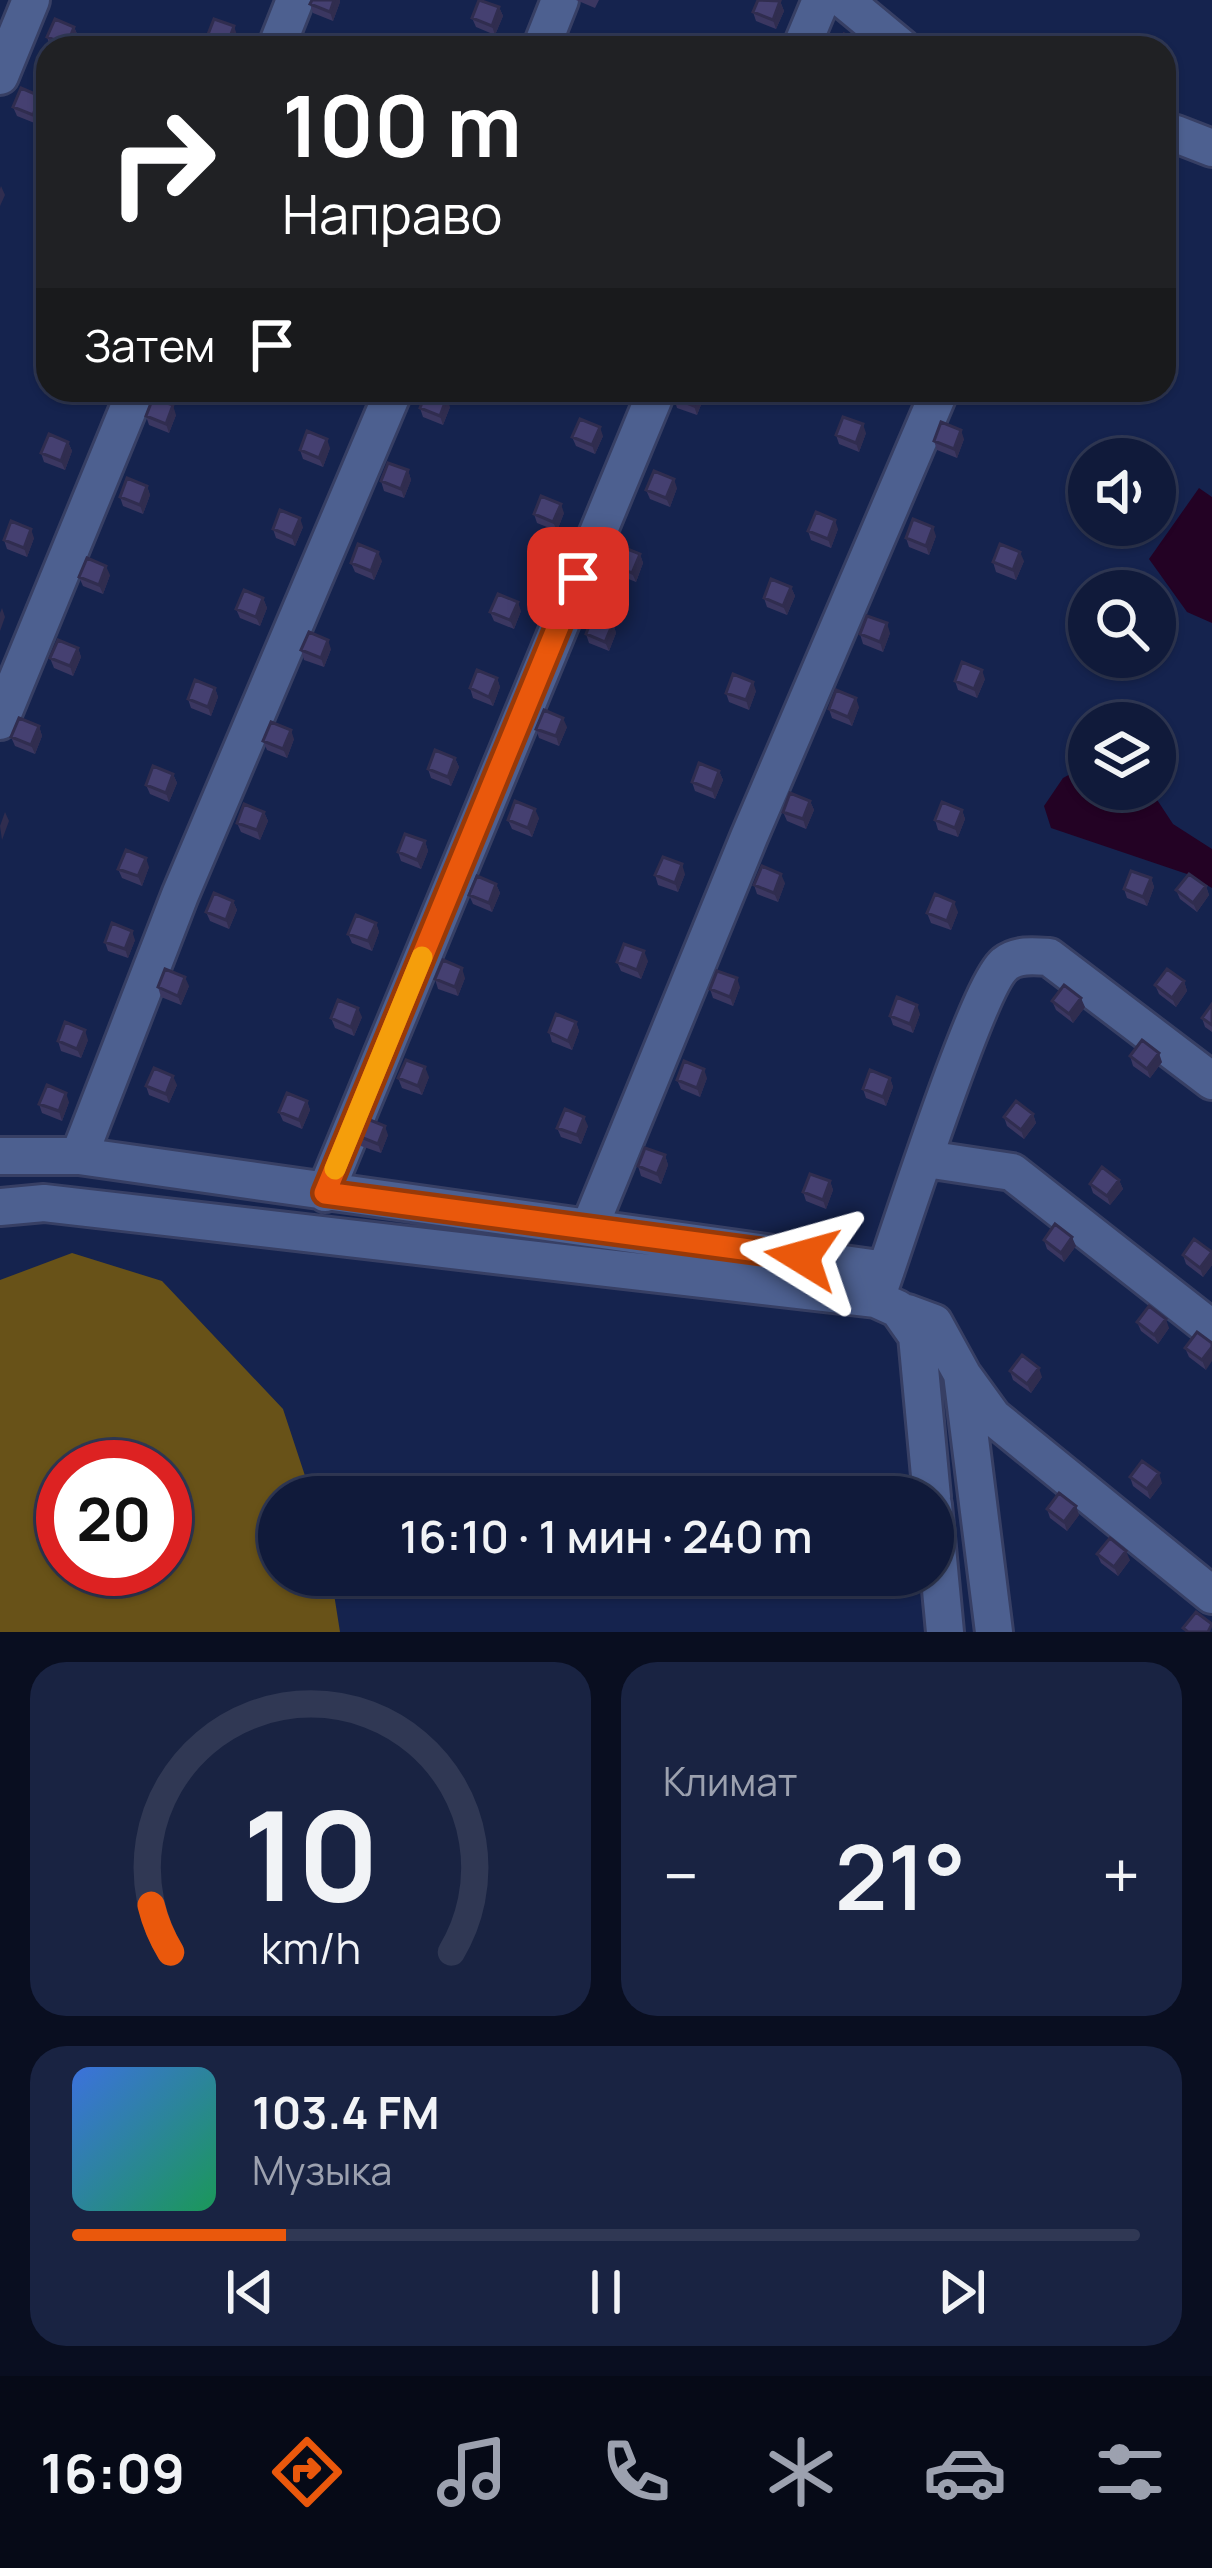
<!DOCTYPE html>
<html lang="ru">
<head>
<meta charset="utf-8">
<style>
	body { margin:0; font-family:Manrope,sans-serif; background:#192342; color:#f1f3f6; height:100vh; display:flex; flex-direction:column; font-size:45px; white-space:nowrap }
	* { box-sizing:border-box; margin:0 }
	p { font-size:39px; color:#9ca1af }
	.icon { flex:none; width:66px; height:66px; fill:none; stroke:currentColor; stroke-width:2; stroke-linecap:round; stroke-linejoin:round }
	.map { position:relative; height:1632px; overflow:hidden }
	.drawer { display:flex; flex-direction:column; gap:30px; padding:30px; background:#090e20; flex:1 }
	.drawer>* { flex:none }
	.banner { position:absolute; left:36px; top:36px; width:1140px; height:366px; border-radius:36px; box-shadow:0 3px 9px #0004,0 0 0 3px #303854; background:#202124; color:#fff; overflow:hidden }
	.controls { position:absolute; left:1068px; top:438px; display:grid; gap:24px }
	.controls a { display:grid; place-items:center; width:108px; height:108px; border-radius:50%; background:#101a3a; box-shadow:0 3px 9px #0004,0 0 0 3px #303854; font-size:60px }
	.speed { position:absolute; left:36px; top:1440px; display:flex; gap:24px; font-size:60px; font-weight:700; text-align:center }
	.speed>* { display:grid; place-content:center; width:156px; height:156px; border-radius:50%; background:#101a3a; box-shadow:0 3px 9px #0004,0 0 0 3px #303854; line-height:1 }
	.speed .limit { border:18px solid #d22; background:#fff; color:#111 }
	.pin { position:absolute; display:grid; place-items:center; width:102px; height:102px; color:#fff; margin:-51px; border-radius:24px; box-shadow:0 6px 18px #0006 }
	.me { position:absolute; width:132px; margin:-66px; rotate:278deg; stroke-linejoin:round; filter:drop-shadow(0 0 9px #0008) }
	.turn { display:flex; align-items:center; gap:42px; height:252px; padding:0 48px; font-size:54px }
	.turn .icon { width:156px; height:156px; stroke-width:2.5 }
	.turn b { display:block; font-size:84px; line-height:102px }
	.then { display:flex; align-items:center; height:114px; padding:0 48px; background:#0003; gap:24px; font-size:45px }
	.big { font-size:90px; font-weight:600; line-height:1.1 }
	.drawer .tile { flex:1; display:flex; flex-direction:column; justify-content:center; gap:18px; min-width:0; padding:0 42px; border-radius:36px; background:#192342 }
	.drawer .dial { align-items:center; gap:0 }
	.dial svg { height:312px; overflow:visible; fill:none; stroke:#303854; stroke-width:7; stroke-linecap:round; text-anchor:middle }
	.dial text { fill:#f1f3f6; stroke:none }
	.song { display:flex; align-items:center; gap:36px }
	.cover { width:144px; height:144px; border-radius:18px; background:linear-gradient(135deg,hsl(220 70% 55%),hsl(150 70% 35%)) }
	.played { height:12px; border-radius:6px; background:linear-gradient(90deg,#ea580c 20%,#303854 20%) }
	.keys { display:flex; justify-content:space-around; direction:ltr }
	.heat { display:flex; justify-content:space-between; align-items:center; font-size:66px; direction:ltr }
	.drawer .tiles { flex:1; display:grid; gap:30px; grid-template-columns:1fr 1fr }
	.tile:last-child { grid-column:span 2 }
	.trip { position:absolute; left:258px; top:1476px; width:696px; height:120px; border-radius:60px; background:#101a3a; box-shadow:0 3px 9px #0004,0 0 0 3px #303854; font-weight:600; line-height:120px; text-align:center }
	.dock { display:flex; height:192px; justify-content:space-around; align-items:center; background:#060a17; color:#9ca1af }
	.dock .icon { width:84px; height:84px }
	.dock .selected { color:#ea580c }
	.dock b { font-size:54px; color:#f1f3f6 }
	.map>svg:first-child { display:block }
</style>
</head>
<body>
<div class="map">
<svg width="1212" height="1632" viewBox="0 0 1212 1632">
	<rect width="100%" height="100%" fill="#15234e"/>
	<path fill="#685218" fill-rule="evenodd" d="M72 1253 162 1281 283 1409 312 1497H279V1575H331L340 1632H0V1280ZM63 1467H165V1569H63Z"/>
	<path fill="#230224" d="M1199 488 1212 497V623L1187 612 1149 559Z
		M1089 764V789H1150L1173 824 1212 849V888L1187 874 1051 828 1044 806 1063 778Z"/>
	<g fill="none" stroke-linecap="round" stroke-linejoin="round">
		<defs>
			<path id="minor" d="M844 0 902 48
				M276 48 295 0
				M541 48 560 0
				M801 48 821 0
				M0 76 31 0
				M1164 134H1176L1212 148
				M0 721 136 390
				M0 1156H79L886 1270
				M79 1156 180 895 394 390
				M926 1159 1012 1172 1212 1329
				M325 1193 657 390
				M0 1207 44 1203 876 1299 898 1309 917 1336 932 1497
				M590 1226 749 837 940 390
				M879 1290C897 1240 977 986 1005 964 1017 954 1035 956 1049 957L1212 1081
				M907 1313 934 1323 962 1374 994 1632
				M964 1377 993 1417 1212 1595
				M933 1505 945 1632"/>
		</defs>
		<use href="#minor" stroke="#373f64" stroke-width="42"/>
		<use href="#minor" stroke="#4d6090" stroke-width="36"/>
	</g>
	<path fill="#3b3761" d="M576 0H599L595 8Z
		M780 1 784 11 776 29 756 21 753 12Z
		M340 2 333 21 313 13 310 4Z
		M499 7 503 16 495 35 476 27 472 18Z
		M74 27 78 36 73 48 50 46 47 37Z
		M237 35 232 48 210 46 207 37Z
		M44 106 37 124 17 116 13 107Z
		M704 397 697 415 677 408 674 398Z
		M450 407 443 425 423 417 420 408Z
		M176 415 169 433 149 425 146 416Z
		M866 433 859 452 839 444 836 435Z
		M603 436 595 454 576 446 572 437Z
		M964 439 957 458 937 450 934 441Z
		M68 442 72 451 65 470 44 462 41 453Z
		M330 448 323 467 303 459 300 450Z
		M408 470 411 480 404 498 384 491 381 481Z
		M147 486 150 495 143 514 123 506 120 497Z
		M677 488 670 507 650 499 646 490Z
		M564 513 557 531 537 523 534 514Z
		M303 527 295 546 276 538 273 529Z
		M838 529 831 548 811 540 808 531Z
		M936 536 929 555 909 547 906 538Z
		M34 538 27 557 7 549 4 540Z
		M640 554 643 563 636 582 616 574 613 564Z
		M382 561 374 580 355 572 351 563Z
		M1024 561 1016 580 996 572 993 562Z
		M110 575 103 594 83 586 79 577Z
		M791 587 795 596 787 615 767 607 764 598Z
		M263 598 267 608 260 626 240 618 236 609Z
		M521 611 514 629 494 621 490 612Z
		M613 623 616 633 609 651 589 643 586 634Z
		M890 633 883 652 863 644 860 634Z
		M78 648 81 657 73 676 54 668 50 658Z
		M331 649 324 667 304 660 301 650Z
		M497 678 500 687 493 706 473 698 470 688Z
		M985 679 977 698 958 690 955 681Z
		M215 688 218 697 211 716 191 708 188 699Z
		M756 691 749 710 729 702 726 693Z
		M859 707 852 726 832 718 829 709Z
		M39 726 42 736 35 754 15 746 11 737Z
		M567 727 559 746 539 738 536 729Z
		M294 739 287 758 267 750 263 741Z
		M455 758 459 767 451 786 431 778 428 769Z
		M719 771 723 780 715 799 695 791 692 782Z
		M173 774 177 783 169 802 150 794 146 785Z
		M810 801 814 810 806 829 787 821 783 812Z
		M962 810 965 819 958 837 938 830 935 820Z
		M264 812 268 821 260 840 241 832 237 823Z
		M539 818 532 837 512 829 508 820Z
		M425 841 428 851 421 869 401 861 398 852Z
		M149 867 142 886 122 878 118 869Z
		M685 874 678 892 658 885 655 875Z
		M1151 878 1154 887 1147 906 1127 898 1124 889Z
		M785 883 778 902 757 894 754 885Z
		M496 884 500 893 492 912 473 904 469 895Z
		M1206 886 1209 895 1197 912 1180 899 1176 890Z
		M233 901 237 910 229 929 210 921 206 912Z
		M958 912 951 930 931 923 927 913Z
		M376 923 379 932 372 951 352 943 348 934Z
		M135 940 128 958 108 951 105 942Z
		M648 961 641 979 621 971 617 962Z
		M465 978 458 996 438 989 435 979Z
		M1184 981 1187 991 1176 1007 1159 994 1155 985Z
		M189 986 181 1005 161 997 158 987Z
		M740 987 733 1006 713 998 710 989Z
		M1052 1001 1085 1007 1073 1023 1056 1010Z
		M1212 1004V1032L1205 1027 1202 1018Z
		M920 1014 913 1033 893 1025 890 1016Z
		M362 1017 354 1036 335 1028 331 1018Z
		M576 1022 579 1031 572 1050 552 1042 549 1032Z
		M88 1040 81 1058 61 1051 58 1041Z
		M1130 1056 1162 1062 1150 1078 1133 1066Z
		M429 1077 422 1095 402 1088 398 1078Z
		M707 1078 700 1097 681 1089 677 1080Z
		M890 1078 893 1087 886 1106 866 1098 863 1089Z
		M177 1085 169 1103 149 1095 146 1086Z
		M307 1101 310 1110 302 1129 283 1121 279 1112Z
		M69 1102 62 1121 42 1113 39 1104Z
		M1033 1114 1036 1123 1024 1139 1007 1126 1004 1117Z
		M588 1126 581 1144 561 1137 557 1128Z
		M388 1135 381 1153 361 1146 358 1136Z
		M665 1155 668 1165 661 1184 641 1176 638 1166Z
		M1119 1180 1123 1189 1110 1205 1093 1193 1090 1184Z
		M830 1181 833 1190 826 1209 806 1201 803 1192Z
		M1044 1240 1076 1246 1064 1262 1047 1249Z
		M1212 1252V1265L1203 1277 1186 1264 1183 1255Z
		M1137 1322 1169 1328 1158 1344 1141 1331Z
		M1197 1332 1206 1370 1189 1357 1185 1348Z
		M1010 1371 1042 1377 1031 1393 1013 1380Z
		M1130 1477 1162 1483 1150 1499 1133 1486Z
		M1076 1506 1079 1515 1067 1531 1050 1518 1047 1509Z
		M1097 1554 1130 1560 1118 1576 1101 1563Z"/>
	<path fill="#302d4f" d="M334 0H340V2L333 21 330 12Z
		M780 1 784 11 776 29 773 20Z
		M499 7 503 16 495 35 492 26Z
		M234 26 237 35 232 48H228L227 45Z
		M74 27 78 36 73 48H68L67 45Z
		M40 96 44 106 37 124 33 115Z
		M1 186 5 195 0 206V189Z
		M700 390 704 397 697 415 694 406Z
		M447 397 450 407 443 425 440 416Z
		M173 405 176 415 169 433 166 424Z
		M863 424 866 433 859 452 856 443Z
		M600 427 603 436 595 454 592 445Z
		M961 430 964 439 957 458 954 449Z
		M327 439 330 448 323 467 319 458Z
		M68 442 72 451 65 470 61 461Z
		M408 470 411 480 404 498 401 489Z
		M674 479 677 488 670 507 666 498Z
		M147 486 150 495 143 514 140 505Z
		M561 504 564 513 557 531 553 522Z
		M300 518 303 527 295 546 292 537Z
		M835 520 838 529 831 548 828 539Z
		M933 527 936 536 929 555 926 546Z
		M31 529 34 538 27 557 24 548Z
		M378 552 382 561 374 580 371 571Z
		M1020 552 1024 561 1016 580 1013 570Z
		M640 554 643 563 636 582 632 573Z
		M106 566 110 575 103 594 99 585Z
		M791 587 795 596 787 615 783 606Z
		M263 598 267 608 260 626 256 617Z
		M518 602 521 611 514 629 510 620Z
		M2 608 5 617 0 631V613Z
		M613 623 616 633 609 651 605 642Z
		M887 623 890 633 883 652 880 642Z
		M328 640 331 649 324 667 321 658Z
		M78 648 81 657 73 676 70 666Z
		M982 670 985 679 977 698 974 689Z
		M497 678 500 687 493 706 489 697Z
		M753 682 756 691 749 710 746 700Z
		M215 688 218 697 211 716 208 707Z
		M856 698 859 707 852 726 848 717Z
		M563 718 567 727 559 746 556 736Z
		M39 726 42 736 35 754 31 745Z
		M291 730 294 739 287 758 283 749Z
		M455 758 459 767 451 786 448 777Z
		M719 771 723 780 715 799 712 790Z
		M173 774 177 783 169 802 166 793Z
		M810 801 814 810 806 829 803 819Z
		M535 809 539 818 532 837 528 828Z
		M962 810 965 819 958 837 955 828Z
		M5 812 9 821 2 840 0 826Z
		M264 812 268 821 260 840 257 830Z
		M425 841 428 851 421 869 417 860Z
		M146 858 149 867 142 886 138 876Z
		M682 864 685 874 678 892 675 883Z
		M781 874 785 883 778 902 774 893Z
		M1151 878 1154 887 1147 906 1143 897Z
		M496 884 500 893 492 912 489 903Z
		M1206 886 1209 895 1197 912 1193 903Z
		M233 901 237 910 229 929 226 920Z
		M954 902 958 912 951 930 947 921Z
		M376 923 379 932 372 951 368 941Z
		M132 931 135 940 128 958 125 949Z
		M644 951 648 961 641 979 637 970Z
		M462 968 465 978 458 996 455 987Z
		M185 977 189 986 181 1005 178 996Z
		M737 978 740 987 733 1006 730 997Z
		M1184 981 1187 991 1176 1007 1172 998Z
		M1081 998 1085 1007 1073 1023 1069 1014Z
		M917 1005 920 1014 913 1033 910 1024Z
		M358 1008 362 1017 354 1036 351 1027Z
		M576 1022 579 1031 572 1050 568 1041Z
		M85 1030 88 1040 81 1058 77 1049Z
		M1159 1053 1162 1062 1150 1078 1147 1069Z
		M425 1067 429 1077 422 1095 418 1086Z
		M704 1069 707 1078 700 1097 697 1088Z
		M173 1076 177 1085 169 1103 166 1094Z
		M890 1078 893 1087 886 1106 883 1097Z
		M66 1093 69 1102 62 1121 59 1111Z
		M307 1101 310 1110 302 1129 299 1120Z
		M1033 1114 1036 1123 1024 1139 1021 1130Z
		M584 1117 588 1126 581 1144 577 1135Z
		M385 1126 388 1135 381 1153 378 1144Z
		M665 1155 668 1165 661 1184 657 1174Z
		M1119 1180 1123 1189 1110 1205 1107 1196Z
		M830 1181 833 1190 826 1209 823 1200Z
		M1072 1237 1076 1246 1064 1262 1061 1253Z
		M1212 1252V1265L1203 1277 1200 1268Z
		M1166 1319 1169 1328 1158 1344 1154 1335Z
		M1212 1347V1361L1206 1370 1202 1360Z
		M1039 1368 1042 1377 1031 1393 1027 1384Z
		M1159 1473 1162 1483 1150 1499 1147 1489Z
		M1076 1506 1079 1515 1067 1531 1064 1522Z
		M1126 1551 1130 1560 1118 1576 1114 1567Z"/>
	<path fill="#454071" stroke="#302d4f" stroke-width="3" d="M312 0H334L330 12 310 4Z
		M479 0 499 7 492 26 472 18Z
		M758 0 780 1 773 20 753 12Z
		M55 19 74 27 67 45 47 37Z
		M214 19 234 26 227 45 207 37Z
		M844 34 864 42 861 48H838Z
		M21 88 40 96 33 115 13 107Z
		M427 390 447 397 440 416 420 408Z
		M677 390H700L694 406 674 398Z
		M153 398 173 405 166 424 146 416Z
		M843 417 863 424 856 443 836 435Z
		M580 419 600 427 592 445 572 437Z
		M941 422 961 430 954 449 934 441Z
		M307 431 327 439 319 458 300 450Z
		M49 434 68 442 61 461 41 453Z
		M388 463 408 470 401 489 381 481Z
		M654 471 674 479 666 498 646 490Z
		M127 478 147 486 140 505 120 497Z
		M541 496 561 504 553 522 534 514Z
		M280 510 300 518 292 537 273 529Z
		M816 512 835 520 828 539 808 531Z
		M913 519 933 527 926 546 906 538Z
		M11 521 31 529 24 548 4 540Z
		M358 544 378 552 371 571 351 563Z
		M1000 544 1020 552 1013 570 993 562Z
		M620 546 640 554 632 573 613 564Z
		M87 558 106 566 99 585 79 577Z
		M771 579 791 587 783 606 764 598Z
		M244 590 263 598 256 617 236 609Z
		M498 594 518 602 510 620 490 612Z
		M593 616 613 623 605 642 586 634Z
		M867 616 887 623 880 642 860 634Z
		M309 632 328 640 321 658 301 650Z
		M58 640 78 648 70 666 50 658Z
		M962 662 982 670 974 689 955 681Z
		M477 670 497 678 489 697 470 688Z
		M733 674 753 682 746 700 726 693Z
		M195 680 215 688 208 707 188 699Z
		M836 690 856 698 848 717 829 709Z
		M544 710 563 718 556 736 536 729Z
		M19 718 39 726 31 745 11 737Z
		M271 722 291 730 283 749 263 741Z
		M435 750 455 758 448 777 428 769Z
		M699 763 719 771 712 790 692 782Z
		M153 766 173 774 166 793 146 785Z
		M790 793 810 801 803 819 783 812Z
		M515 801 535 809 528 828 508 820Z
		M942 802 962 810 955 828 935 820Z
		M244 804 264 812 257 830 237 823Z
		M405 834 425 841 417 860 398 852Z
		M126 850 146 858 138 876 118 869Z
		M663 857 682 864 675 883 655 875Z
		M762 866 781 874 774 893 754 885Z
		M1131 871 1151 878 1143 897 1124 889Z
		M1189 874 1206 886 1193 903 1176 890Z
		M477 876 496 884 489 903 469 895Z
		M214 893 233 901 226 920 206 912Z
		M935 894 954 902 947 921 927 913Z
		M356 915 376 923 368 941 348 934Z
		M112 923 132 931 125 949 105 942Z
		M624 944 644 951 637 970 617 962Z
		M443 960 462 968 455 987 435 979Z
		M165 969 185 977 178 996 158 987Z
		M1167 969 1184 981 1172 998 1155 985Z
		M717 971 737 978 730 997 710 989Z
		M1064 985 1081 998 1069 1014 1052 1001Z
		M897 997 917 1005 910 1024 890 1016Z
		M338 1000 358 1008 351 1027 331 1018Z
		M1212 1004V1025L1202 1018Z
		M556 1014 576 1022 568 1041 549 1032Z
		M65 1022 85 1030 77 1049 58 1041Z
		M1142 1040 1159 1053 1147 1069 1130 1056Z
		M406 1060 425 1067 418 1086 398 1078Z
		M684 1061 704 1069 697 1088 677 1080Z
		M154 1068 173 1076 166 1094 146 1086Z
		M870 1070 890 1078 883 1097 863 1089Z
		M47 1085 66 1093 59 1111 39 1104Z
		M287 1093 307 1101 299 1120 279 1112Z
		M1016 1101 1033 1114 1021 1130 1004 1117Z
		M565 1109 584 1117 577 1135 557 1128Z
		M365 1118 385 1126 378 1144 358 1136Z
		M645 1148 665 1155 657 1174 638 1166Z
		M1102 1167 1119 1180 1107 1196 1090 1184Z
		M810 1174 830 1181 823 1200 803 1192Z
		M1055 1224 1072 1237 1061 1253 1044 1240Z
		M1194 1239 1212 1252 1200 1268 1183 1255Z
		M1149 1306 1166 1319 1154 1335 1137 1322Z
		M1197 1332 1212 1343V1347L1202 1360 1185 1348Z
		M1022 1355 1039 1368 1027 1384 1010 1371Z
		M1142 1461 1159 1473 1147 1489 1130 1477Z
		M1059 1493 1076 1506 1064 1522 1047 1509Z
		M1110 1538 1126 1551 1114 1567 1097 1554Z
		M1196 1612 1212 1624 1208 1632H1188L1183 1628Z"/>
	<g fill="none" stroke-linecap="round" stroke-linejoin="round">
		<defs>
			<path id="route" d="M578 578 325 1193 802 1257"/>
		</defs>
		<use href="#route" stroke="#983908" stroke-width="30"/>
		<use href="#route" stroke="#ea580c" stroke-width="21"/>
		<path stroke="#f59e0b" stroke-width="21" d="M335 1169 422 957"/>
	</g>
</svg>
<div class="controls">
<a><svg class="icon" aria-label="sound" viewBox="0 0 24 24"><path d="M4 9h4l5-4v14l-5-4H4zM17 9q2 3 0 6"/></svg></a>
<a><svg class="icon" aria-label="search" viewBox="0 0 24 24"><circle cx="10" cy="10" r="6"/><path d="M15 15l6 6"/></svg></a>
<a><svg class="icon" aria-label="layers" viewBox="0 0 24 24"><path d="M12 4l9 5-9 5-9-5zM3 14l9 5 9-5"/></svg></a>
</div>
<div class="speed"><div class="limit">20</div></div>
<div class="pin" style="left:578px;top:578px;background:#d93025"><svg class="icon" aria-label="arrive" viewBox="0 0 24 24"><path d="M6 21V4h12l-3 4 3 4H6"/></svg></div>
<svg class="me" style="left:802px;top:1257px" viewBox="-20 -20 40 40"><path d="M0-17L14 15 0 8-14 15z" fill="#ea580c" stroke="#fff" stroke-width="4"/></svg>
<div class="trip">16:10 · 1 мин · 240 m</div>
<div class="banner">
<div class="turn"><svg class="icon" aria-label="right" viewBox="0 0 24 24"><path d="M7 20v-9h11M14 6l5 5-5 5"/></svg><div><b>100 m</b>Направо</div></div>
<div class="then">Затем<svg class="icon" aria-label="arrive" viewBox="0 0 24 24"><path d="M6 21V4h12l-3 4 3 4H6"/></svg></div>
</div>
</div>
<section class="drawer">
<div class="tiles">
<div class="tile dial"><svg viewBox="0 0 100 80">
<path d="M14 69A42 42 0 1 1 86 69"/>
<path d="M14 69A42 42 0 0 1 9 57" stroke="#ea580c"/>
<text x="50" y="56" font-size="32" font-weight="700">10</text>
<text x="50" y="72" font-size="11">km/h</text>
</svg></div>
<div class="tile"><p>Климат</p>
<div class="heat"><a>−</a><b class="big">21°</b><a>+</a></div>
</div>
<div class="tile">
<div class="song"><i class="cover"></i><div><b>103.4 FM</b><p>Музыка</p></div></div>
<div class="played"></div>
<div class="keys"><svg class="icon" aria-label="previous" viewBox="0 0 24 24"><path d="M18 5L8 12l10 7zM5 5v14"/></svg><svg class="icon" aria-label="pause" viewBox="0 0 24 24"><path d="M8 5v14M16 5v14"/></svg><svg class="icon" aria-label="next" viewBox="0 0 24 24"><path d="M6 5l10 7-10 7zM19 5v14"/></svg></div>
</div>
</div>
</section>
<nav class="dock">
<b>16:09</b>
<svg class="icon selected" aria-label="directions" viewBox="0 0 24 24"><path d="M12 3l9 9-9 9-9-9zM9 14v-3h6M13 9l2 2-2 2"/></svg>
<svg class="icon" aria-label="music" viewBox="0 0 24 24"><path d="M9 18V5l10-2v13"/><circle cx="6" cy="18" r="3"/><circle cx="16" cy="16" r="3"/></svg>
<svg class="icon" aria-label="phone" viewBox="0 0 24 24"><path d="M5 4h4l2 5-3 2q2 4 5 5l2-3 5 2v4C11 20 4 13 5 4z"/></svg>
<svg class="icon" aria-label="climate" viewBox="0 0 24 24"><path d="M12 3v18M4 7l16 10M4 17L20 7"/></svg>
<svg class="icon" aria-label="car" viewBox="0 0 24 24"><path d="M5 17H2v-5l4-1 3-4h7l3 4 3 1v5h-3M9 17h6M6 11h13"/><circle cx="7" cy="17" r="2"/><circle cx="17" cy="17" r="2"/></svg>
<svg class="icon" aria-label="filters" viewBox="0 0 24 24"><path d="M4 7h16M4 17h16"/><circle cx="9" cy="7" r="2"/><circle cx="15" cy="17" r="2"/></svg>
</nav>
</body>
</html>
